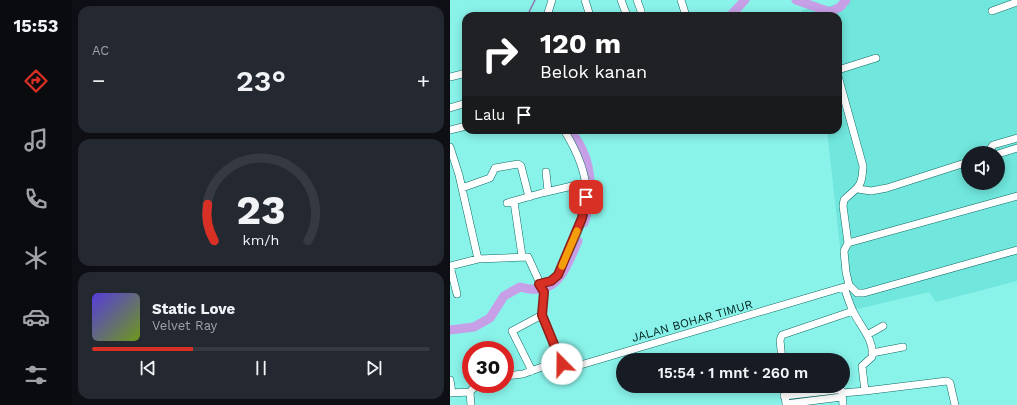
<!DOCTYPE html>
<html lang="id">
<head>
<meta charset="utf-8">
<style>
	body { margin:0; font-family:"Work Sans",sans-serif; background:#242831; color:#f1f3f6; height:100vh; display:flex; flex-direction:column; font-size:15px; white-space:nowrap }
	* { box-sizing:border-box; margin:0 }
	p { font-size:13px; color:#9ea1a6 }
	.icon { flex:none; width:22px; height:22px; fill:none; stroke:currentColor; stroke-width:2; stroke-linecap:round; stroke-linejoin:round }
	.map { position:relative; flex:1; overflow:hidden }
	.drawer { display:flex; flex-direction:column; gap:6px; padding:6px; background:#0d0f14; width:378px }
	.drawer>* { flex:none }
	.hud { position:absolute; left:12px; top:12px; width:380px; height:122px; border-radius:12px; box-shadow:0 2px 10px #0003; background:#202124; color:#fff; overflow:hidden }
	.tools { position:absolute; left:511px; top:146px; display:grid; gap:8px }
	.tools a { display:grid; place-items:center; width:44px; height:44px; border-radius:50%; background:#171b24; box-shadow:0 2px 10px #0003; font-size:20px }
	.speed { position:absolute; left:12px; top:341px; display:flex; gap:8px; font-size:20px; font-weight:700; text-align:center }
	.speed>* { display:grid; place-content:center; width:52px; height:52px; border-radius:50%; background:#171b24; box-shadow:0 2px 10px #0003; line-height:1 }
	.speed .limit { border:6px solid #d22; background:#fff; color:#111 }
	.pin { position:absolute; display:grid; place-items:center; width:34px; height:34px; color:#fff; margin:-17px; border-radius:8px; box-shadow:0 2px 6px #0006 }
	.me { position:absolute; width:44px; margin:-22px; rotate:338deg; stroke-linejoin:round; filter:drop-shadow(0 0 3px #0008) }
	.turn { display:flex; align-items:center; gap:14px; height:84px; padding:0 12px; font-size:18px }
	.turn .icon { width:52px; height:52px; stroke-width:2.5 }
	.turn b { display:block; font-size:28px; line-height:34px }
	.then { display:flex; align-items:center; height:38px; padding:0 12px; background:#0003; gap:8px; font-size:15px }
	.big { font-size:30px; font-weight:600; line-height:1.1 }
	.drawer .widget { flex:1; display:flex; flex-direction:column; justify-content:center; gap:6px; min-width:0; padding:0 14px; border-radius:12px; background:#242831 }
	.drawer .dial { align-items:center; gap:0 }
	.dial svg { height:104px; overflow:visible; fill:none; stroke:#363941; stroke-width:7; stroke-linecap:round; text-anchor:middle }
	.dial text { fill:#f1f3f6; stroke:none }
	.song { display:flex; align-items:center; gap:12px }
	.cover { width:48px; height:48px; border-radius:6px; background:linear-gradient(135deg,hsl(250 70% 55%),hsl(80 70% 35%)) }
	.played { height:4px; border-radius:2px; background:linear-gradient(90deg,#d93025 30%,#363941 30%) }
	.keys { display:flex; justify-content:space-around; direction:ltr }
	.heat { display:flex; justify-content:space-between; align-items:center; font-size:22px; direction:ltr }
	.trip { position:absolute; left:166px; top:353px; width:234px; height:40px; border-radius:20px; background:#171b24; box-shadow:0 2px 10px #0003; font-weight:600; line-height:40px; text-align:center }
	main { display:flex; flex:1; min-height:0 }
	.dock { display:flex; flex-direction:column; width:72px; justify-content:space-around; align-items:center; background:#090b0e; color:#9ea1a6 }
	.dock .icon { width:28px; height:28px }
	.dock .selected { color:#d93025 }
	.dock b { font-size:18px; color:#f1f3f6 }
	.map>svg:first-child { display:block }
</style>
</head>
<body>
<main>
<nav class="dock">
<b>15:53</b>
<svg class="icon selected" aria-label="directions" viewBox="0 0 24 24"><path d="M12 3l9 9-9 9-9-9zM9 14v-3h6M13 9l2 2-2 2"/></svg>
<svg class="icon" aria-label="music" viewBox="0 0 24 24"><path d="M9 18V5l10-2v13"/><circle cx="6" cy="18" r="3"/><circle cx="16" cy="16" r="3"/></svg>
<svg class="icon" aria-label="phone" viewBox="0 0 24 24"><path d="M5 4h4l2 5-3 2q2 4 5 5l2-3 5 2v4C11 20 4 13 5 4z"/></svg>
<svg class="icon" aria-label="climate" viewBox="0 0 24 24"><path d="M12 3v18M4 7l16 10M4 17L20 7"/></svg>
<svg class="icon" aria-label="car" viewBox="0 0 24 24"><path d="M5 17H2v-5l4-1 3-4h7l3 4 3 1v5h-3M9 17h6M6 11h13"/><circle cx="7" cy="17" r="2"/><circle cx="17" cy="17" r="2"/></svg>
<svg class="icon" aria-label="filters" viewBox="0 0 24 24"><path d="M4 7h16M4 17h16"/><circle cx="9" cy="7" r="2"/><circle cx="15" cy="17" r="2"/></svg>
</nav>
<section class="drawer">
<div class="widget"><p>AC</p>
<div class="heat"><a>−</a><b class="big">23°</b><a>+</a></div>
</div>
<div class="widget dial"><svg viewBox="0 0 100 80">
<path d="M14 69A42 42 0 1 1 86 69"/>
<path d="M14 69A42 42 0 0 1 9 41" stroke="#d93025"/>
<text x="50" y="56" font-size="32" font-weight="700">23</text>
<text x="50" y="72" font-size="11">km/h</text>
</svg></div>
<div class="widget">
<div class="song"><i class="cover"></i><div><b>Static Love</b><p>Velvet Ray</p></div></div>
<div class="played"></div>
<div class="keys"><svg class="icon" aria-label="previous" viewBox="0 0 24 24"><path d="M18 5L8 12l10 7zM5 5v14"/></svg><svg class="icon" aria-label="pause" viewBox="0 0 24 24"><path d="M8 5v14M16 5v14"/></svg><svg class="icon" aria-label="next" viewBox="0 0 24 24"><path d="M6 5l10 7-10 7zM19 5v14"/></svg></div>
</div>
</section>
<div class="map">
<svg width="567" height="405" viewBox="0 0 567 405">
	<rect width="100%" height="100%" fill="#89f3ea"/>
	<path fill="#70e6dc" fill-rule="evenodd" d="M395 0H567V281L486 302 479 292 399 311 391 291 394 282 377 130H388V16H353L352 10 392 4ZM518 153H548V183H518Z"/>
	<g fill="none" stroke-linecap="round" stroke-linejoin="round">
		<path stroke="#8b79ab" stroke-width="1.5" d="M77 16 85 0"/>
		<path stroke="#c69fe7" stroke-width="9" d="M346 0 380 12 390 7 396 0
			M280 16 295 0
			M120 130C124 136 129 142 132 149 143 171 142 201 134 223
			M0 330 24 327 40 318 54 296 70 287C107 298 115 270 128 241"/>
		<defs>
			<path id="minor" d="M135 0 140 16
				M171 0 177 16
				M187 0 191 11
				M231 0 236 16
				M542 11 567 2
				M97 16 102 0
				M388 70 426 58
				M388 76 413 166C412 189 408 186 394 200L393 206 398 243 394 251 396 272 399 285 407 293H414L567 250
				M0 77 16 73
				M0 108 16 103
				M0 130 16 126
				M0 147 9 175 28 259
				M542 153 541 148 543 145 567 138
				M548 154 567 148
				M96 172 98 191
				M12 188 40 178 45 168 68 164 71 166 79 197
				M408 189 421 191 437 188 518 162
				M64 202 72 256
				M57 203 92 193 135 183
				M398 243 567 196
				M0 266 28 259 78 257 94 292 92 315 114 367 117 369 394 287C397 295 399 303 403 311 409 325 425 340 422 357L412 366 415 391 497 381 500 383 505 405
				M0 266 7 294
				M89 284 101 281 108 275C117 255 134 224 136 203 139 178 127 151 114 130
				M417 335 433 326
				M39 349V350
				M422 353 453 347
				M332 360 330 340 332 335 403 311
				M82 371 62 331 92 315
				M55 376 73 374 111 360
				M0 380 2 393
				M334 386 336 404 392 397
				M0 393 20 392
				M334 396 386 390H391L392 393
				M21 405 20 392 27 384
				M393 405 392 393 415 391"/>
		</defs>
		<use href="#minor" stroke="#0e6b65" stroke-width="8"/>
		<use href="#minor" stroke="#fff" stroke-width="7"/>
	</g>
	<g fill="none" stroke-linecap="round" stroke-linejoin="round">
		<defs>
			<path id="route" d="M112 364 92 315 94 292 89 284 101 281 108 275 132 218 136 197"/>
		</defs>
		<use href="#route" stroke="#8d1f18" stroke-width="10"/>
		<use href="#route" stroke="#d93025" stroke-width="7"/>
		<path stroke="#f59e0b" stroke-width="7" d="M112 266 127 231"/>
	</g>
	<g text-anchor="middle" stroke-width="4" stroke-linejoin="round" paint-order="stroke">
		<g font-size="12" fill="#00211f" stroke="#89f3ea">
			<text transform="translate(242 321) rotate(-16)" y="4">JALAN BOHAR TIMUR</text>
		</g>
	</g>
</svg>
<div class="tools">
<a><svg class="icon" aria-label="sound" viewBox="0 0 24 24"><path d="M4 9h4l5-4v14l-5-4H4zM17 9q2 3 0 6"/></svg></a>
</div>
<div class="speed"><div class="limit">30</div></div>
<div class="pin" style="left:136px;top:197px;background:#d93025"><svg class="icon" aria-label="arrive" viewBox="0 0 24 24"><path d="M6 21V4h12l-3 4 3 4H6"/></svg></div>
<svg class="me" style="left:112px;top:364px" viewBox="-20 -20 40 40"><circle r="19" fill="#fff"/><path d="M0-13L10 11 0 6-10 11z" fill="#d93025"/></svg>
<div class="trip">15:54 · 1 mnt · 260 m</div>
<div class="hud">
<div class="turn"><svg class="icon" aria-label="right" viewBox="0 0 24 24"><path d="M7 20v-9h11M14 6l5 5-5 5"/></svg><div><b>120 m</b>Belok kanan</div></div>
<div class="then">Lalu<svg class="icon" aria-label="arrive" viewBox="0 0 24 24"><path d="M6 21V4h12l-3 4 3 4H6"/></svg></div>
</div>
</div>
</main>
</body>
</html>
